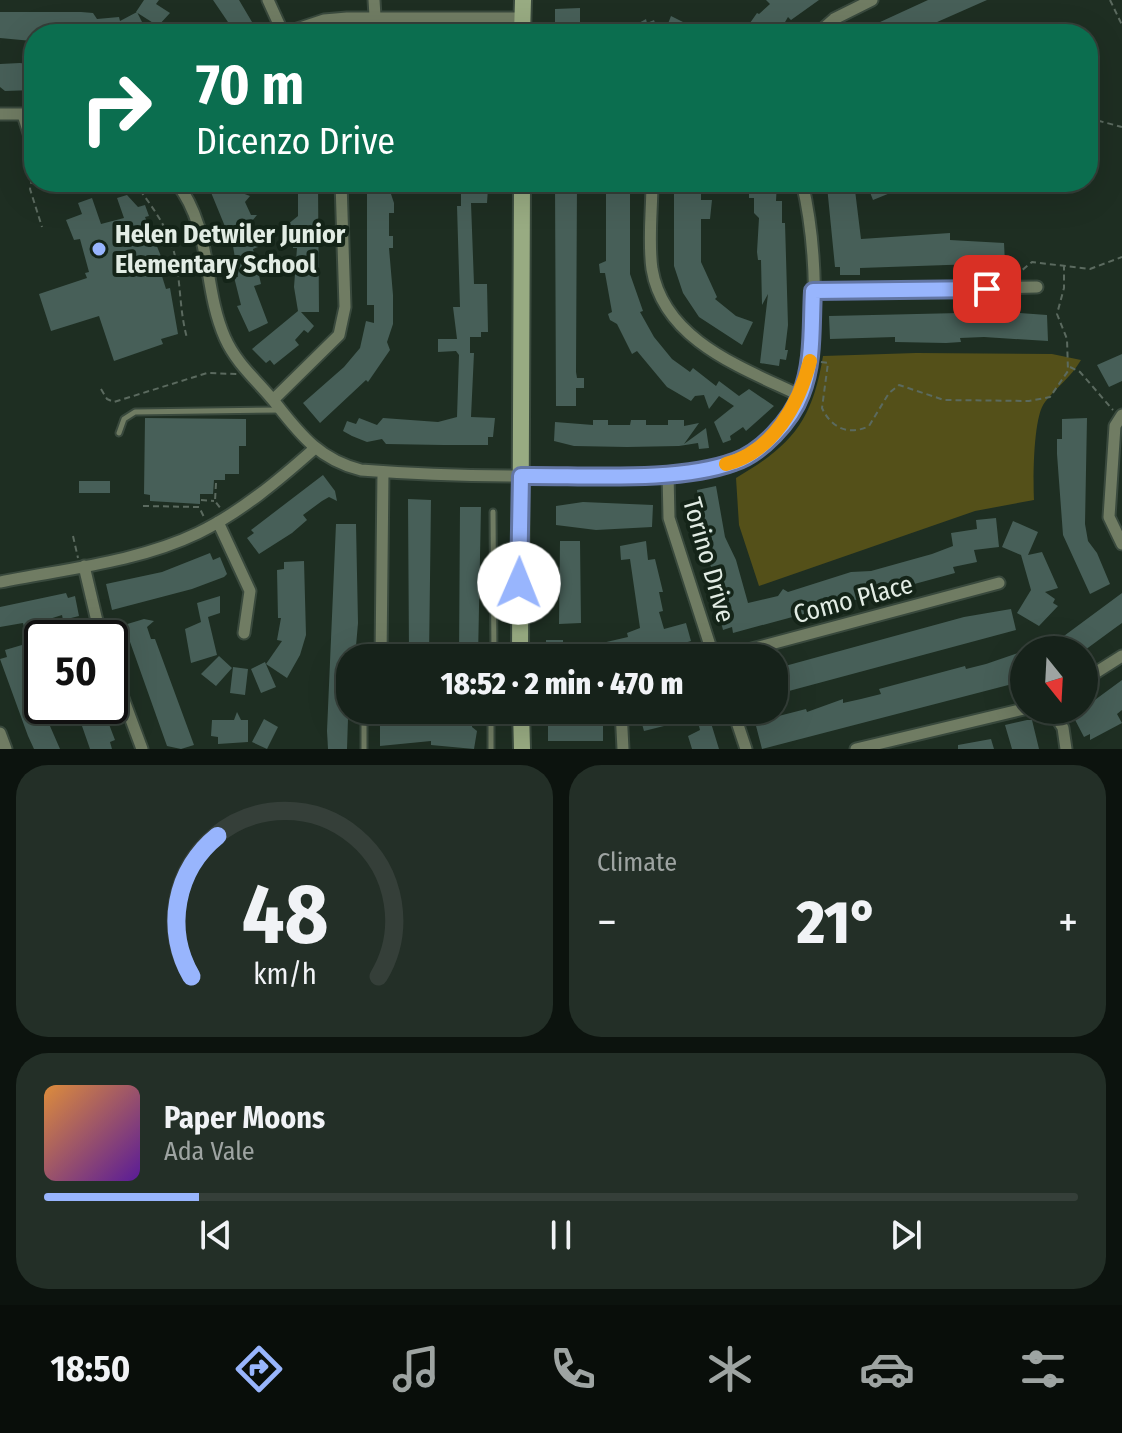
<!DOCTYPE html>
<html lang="en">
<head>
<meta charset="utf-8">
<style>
	body { margin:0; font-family:"Fira Sans Condensed",sans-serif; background:#232f27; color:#f1f3f6; height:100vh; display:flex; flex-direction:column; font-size:30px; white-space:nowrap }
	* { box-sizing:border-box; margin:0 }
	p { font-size:26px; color:#9ea4a2 }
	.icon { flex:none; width:44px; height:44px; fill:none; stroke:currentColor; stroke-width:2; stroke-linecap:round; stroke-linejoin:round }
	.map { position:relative; height:749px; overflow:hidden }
	.side { display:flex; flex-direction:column; gap:16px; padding:16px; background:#0c130e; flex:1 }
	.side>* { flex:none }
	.hud { position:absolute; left:24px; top:24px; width:1074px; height:168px; border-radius:32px; box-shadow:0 8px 32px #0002,0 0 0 2px #353f39; background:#0b6e4f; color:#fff; overflow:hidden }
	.needle { width:52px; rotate:162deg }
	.tools { position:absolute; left:1010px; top:636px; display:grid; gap:16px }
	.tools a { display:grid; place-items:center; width:88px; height:88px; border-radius:50%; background:#16221a; box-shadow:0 8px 32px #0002,0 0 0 2px #353f39; font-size:40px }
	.speed { position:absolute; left:24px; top:620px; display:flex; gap:16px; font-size:40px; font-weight:700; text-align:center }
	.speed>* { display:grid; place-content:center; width:104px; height:104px; border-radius:50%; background:#16221a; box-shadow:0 8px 32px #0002,0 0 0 2px #353f39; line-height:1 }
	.speed .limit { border:4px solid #111; border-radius:12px; background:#fff; color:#111 }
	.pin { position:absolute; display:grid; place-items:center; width:68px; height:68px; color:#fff; margin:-34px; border-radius:16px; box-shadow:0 4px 12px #0006 }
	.me { position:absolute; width:88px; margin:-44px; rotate:1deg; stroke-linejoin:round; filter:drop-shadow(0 0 6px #0008) }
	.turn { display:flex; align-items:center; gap:28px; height:168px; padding:0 40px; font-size:36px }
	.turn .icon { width:104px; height:104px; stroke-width:2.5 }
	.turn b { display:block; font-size:56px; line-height:68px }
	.big { font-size:60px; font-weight:800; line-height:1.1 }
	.side .widget { flex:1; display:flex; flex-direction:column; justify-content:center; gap:12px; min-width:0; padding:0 28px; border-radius:32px; background:#232f27 }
	.side .dial { align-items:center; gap:0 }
	.dial svg { height:208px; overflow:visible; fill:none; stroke:#353f39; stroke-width:7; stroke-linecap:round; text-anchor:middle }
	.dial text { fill:#f1f3f6; stroke:none }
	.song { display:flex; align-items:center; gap:24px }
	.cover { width:96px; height:96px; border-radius:12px; background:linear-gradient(135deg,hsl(30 70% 55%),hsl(270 70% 35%)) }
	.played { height:8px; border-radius:4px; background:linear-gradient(90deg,#98b5fd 15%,#353f39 15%) }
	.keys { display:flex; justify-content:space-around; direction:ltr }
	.heat { display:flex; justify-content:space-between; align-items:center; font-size:44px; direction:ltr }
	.side .tiles { flex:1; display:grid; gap:16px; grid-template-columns:1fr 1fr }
	.widget:last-child { grid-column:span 2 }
	.trip { position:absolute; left:336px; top:644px; width:452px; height:80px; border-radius:32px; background:#16221a; box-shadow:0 8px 32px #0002,0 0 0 2px #353f39; font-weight:800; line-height:80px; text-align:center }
	.menu { display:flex; height:128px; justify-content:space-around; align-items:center; background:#090e0a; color:#9ea4a2 }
	.menu .icon { width:56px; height:56px }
	.menu .selected { color:#98b5fd }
	.menu b { font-size:36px; color:#f1f3f6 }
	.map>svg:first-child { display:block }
</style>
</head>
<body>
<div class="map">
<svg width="1122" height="749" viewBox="0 0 1122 749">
	<rect width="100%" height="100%" fill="#1e2e22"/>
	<path fill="#545019" d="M916 353 1052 354 1081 360C1071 377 1057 387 1045 402 1033 416 1033 481 1034 500L975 511 759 586 739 525 736 478C792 445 812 422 823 356Z"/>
	<path fill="#475f58" d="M144 0H159L156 4 170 13 158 26 136 12Z
		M213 0H239L252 22 242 28 246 34H216L230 25Z
		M766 0H819L791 20 788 17 778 34H757L750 29V23L757 13 759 14 770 4Z
		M928 0H987L910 34H854Z
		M580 8V34H555V9Z
		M0 12H81L93 13 97 19 119 17 120 21 137 12 148 34H34L32 41 0 38Z
		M671 16 693 27 691 34H664Z
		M646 19 647 23 654 20 659 34H619Z
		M1015 25V34H978V28Z
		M20 63 34 65V90L5 91 0 87V64Z
		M215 182H236L242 193 250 196 245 202 251 215H257L252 221 258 247 253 249 261 284 254 286 268 323 249 332 237 306 241 305 234 277H238L233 246 210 190 218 186Z
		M281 182 318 184 319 312H301L314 326 308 333 304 330 295 340 299 345 274 365 270 360 266 363 252 349 298 311 294 287 297 248H293V228L287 225 298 216V194H292V189Z
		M367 182H387L394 203V213H389V236H393V248H389L393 295V324L387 342 390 350 368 382 366 380 320 423 303 403 344 367 360 348 366 321 374 323V305H367Z
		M469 182H487L488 188 487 203H471L474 284H487L488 332H481V337H470V353H474L471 417 495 418 493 437H488V445H443L386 444 382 439 367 442 352 436 343 431 347 421 356 424 359 418 377 425 383 418 438 422 457 417 459 355 456 351 438 352V339H457L453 307H460L457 206H461V188H469Z
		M555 182H577L576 372 577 378H584V388H576V406H556Z
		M606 182H630V274L643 311 640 312 654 337 672 359 690 372 693 368 716 386 719 381 739 396 749 389 774 406 746 431 743 427 730 436 731 440 723 443 714 422 734 406 719 396 709 409 704 395 695 396 691 401 667 387 637 351 632 354 617 324 610 320 608 314 612 312 605 273H600L599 264 606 261Z
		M680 182H701V200H712L710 219H701V262L717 297 715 299 736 316 753 322 742 345 699 317 683 293 674 266V188H680Z
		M749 182H777L776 201H782V223H785L788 325 785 350H788L786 360 780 359 779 366 760 363 768 294 762 305 761 260H758L757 252 759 218 754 213V198H749Z
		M831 182H854L861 239 950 233V240L1004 243 1005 263 860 268V275H840V267H835L827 186Z
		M866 182H917L873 200Z
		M127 195 138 207 145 205 149 216 145 217 167 271 161 273 166 289 170 288 178 334 161 339 163 344 114 361 99 316 51 331 39 294 87 278 85 273 89 272 80 239 74 240 66 220 82 214 78 203 92 198 101 224 124 218 117 198Z
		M1004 312 1047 315 1048 341 984 337 960 338 961 342 946 343 895 342V337L830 339 829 316Z
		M1122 354V381L1109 387 1097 365Z
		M145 418 246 419V446H239V474H225V480H214L213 494H200V504L150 501V495L144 494Z
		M1087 418 1085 524 1088 541 1097 553 1110 584 1090 594 1063 535 1057 454V439H1062V419Z
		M593 420H608V425H630L631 420H646V425H668V420H684V426L699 423 684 444 706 428 709 448 699 449 698 443 679 446 627 447 574 446 554 441 555 422 593 425Z
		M323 475 335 491 337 501 329 497 322 501 303 515 307 520 292 533 259 554 247 538 254 533 251 530Z
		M79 481H110V493H79Z
		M716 486 725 537 736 560 748 603 778 596 783 589 788 592 851 572 871 571 932 554 953 546 951 533 977 529 976 520 996 518 999 547 974 550 977 562 953 567 955 573 733 633 732 627 723 630 718 610 723 608 718 585 698 533 694 499H698L697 490Z
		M408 499 431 500 429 658H410L409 653Z
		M583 502 653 505 652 527 596 530 556 525V506Z
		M460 507H481L478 658H459Z
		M1013 521 1038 532 1028 555 1042 552 1058 588 1045 592 1055 599 1053 603 1058 606 1039 626 1017 613 1031 590 1021 555 1002 547Z
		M336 524H356L358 623 355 658H350L347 749H328L327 731Z
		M560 541H580L581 623 559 624Z
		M646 541 648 560 655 559 663 592H659L663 611 659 612 664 629 686 623 691 641 641 656 640 651 630 658H546V640H563V646H589L628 637 627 633 640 628 630 559 621 560 620 546Z
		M210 553 213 560 220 557 227 574 224 577 192 589 112 610 106 584 162 572Z
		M304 561 306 635 300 655 287 678 266 664 282 641 277 640 281 618H278L277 570 284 569V562Z
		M66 593 68 598 75 596 79 616 63 620 62 615 24 627 23 623 0 627V607Z
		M1122 593V623L1115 628 1085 650H1045Z
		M220 596V613L208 617 217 655 191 663 185 629 201 622 197 603Z
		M1011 609 1016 630 774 695V669L964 617Z
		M144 619 154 621 147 627 151 639H155L194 745 181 749 167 746 124 625Z
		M22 645 31 670 30 680 60 749H34L28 736 0 659 7 657 5 650Z
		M1024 651V681L762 749 755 722 806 709 807 712 843 699V703L861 699 881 694 879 689 965 666 966 669 986 664Z
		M219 656 232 668 216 686 201 674Z
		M265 662 276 687 261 693 251 669Z
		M233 667 248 669 245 695 230 693Z
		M1122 680V710L1117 714 1122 723 1090 740V734L1084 737 1073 716Z
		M78 706H102L115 740 110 742 112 749H90L82 726 74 725 80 719Z
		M457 710H472V727L477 731 474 749 431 745V741L380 746V726H457Z
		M638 710H692L693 713 675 717 676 723 644 731Z
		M695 710H707L719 749H692L688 736 700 730Z
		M237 712 241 720H248V742L218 744V737L211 736 212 720H234Z
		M548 714H603V741H548Z
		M264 719 278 727 267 749 252 742Z
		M1027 720H1032L1039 749H1012L1005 725Z
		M991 739 994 749H958V745Z"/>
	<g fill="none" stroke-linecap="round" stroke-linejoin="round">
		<defs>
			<path id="service" d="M20 115 34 159
				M62 182 71 185 92 182
				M119 433 124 419 135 412 280 410
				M493 512 494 658
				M494 582 518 583
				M364 710V749
				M491 713V749"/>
			<path id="minor" d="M268 0 283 33
				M374 0 375 16
				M282 34 324 20 347 18H522
				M817 34 834 19 872 0
				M0 114H34
				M176 182C213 229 202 286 225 338 237 365 259 382 277 405 302 437 321 460 361 470 436 476 511 477 586 475 633 474 691 480 736 461 762 451 793 419 802 392 821 335 816 241 802 182
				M652 182C652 210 648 241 652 269 664 341 743 368 801 396
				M813 291 1037 287
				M273 400 339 335 345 307 341 182
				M1122 415 1115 426 1109 517 1122 544
				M668 473 669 518 714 658
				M218 522 250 591 244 633
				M84 566 101 638
				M0 582C65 569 138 562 198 533 241 512 279 480 314 449
				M381 658 383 472
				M718 658 999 583
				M110 663 142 749
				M1084 680 1122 656
				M621 710 623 749
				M733 710 746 749
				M1052 710 1063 728 1066 749
				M0 733 6 749
				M856 749 1024 709"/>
			<path id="secondary" d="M522 34 523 0
				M520 658 522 182
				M521 710 522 749"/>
		</defs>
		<use href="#service" stroke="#39493d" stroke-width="9"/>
		<use href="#minor" stroke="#39493d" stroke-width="15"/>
		<use href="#secondary" stroke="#39493d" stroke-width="20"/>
		<path stroke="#5b6a5f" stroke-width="2" stroke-dasharray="6 4" stroke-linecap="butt" d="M1110 0 1122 25
			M1088 118 1122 127
			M34 168 30 189 42 227
			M134 182C150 204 167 225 174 252 181 280 179 309 187 338
			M178 270 195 265
			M1015 276 1032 262 1090 269 1122 257
			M821 362 828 363 822 408C831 428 849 436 869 426L889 393 899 385 944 400 1029 401 1050 397 1068 371 1067 339 1057 314 1064 288V266
			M1070 367 1080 372 1113 410
			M101 389 107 399 114 402 207 373 237 374
			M216 483 215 501 221 509
			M201 500 214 501
			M143 506 199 507 205 519
			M73 536 78 558"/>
		<use href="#service" stroke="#707c63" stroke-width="5"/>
		<use href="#minor" stroke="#707c63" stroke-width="11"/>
		<use href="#secondary" stroke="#98ab82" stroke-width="16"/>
	</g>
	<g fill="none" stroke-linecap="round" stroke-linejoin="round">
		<defs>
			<path id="route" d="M519 583 521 476C582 475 677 483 734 462 761 453 791 421 801 394 814 362 811 325 813 291L987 289"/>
		</defs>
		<use href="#route" stroke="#6376a4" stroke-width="20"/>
		<use href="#route" stroke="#98b5fd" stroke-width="14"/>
		<path stroke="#f59e0b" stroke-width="14" d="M726 464C773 452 799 404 810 361"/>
	</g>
	<circle fill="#98b5fd" stroke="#142418" stroke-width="3" cx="99" cy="249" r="8"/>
	<g text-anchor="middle" stroke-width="8" stroke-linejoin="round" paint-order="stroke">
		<g font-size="26" font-weight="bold" fill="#e2ece4" stroke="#142418" text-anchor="start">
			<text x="115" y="243">Helen Detwiler Junior<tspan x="115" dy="30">Elementary School</tspan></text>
		</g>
		<g font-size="26" fill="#e2ece4" stroke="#142418">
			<text transform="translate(709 560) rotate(74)" y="9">Torino Drive</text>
			<text transform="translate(853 599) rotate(-15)" y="9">Como Place</text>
		</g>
	</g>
</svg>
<div class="tools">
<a><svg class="needle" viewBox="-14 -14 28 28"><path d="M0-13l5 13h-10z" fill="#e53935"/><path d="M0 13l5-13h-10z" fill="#9ea4a2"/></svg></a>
</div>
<div class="speed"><div class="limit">50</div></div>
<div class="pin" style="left:987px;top:289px;background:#d93025"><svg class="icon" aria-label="arrive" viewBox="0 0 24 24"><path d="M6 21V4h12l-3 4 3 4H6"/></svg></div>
<svg class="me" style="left:519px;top:583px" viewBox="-20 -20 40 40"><circle r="19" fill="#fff"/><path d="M0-13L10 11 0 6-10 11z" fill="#98b5fd"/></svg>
<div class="trip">18:52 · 2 min · 470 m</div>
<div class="hud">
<div class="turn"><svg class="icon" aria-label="right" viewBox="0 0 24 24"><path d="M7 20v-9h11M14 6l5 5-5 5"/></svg><div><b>70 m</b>Dicenzo Drive</div></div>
</div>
</div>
<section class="side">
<div class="tiles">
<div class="widget dial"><svg viewBox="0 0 100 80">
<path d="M14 69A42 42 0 1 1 86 69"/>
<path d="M14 69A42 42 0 0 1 24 15" stroke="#98b5fd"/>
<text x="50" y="56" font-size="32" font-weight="700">48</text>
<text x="50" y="72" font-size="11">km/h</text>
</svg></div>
<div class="widget"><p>Climate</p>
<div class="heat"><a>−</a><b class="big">21°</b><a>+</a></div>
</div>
<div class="widget">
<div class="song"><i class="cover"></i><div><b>Paper Moons</b><p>Ada Vale</p></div></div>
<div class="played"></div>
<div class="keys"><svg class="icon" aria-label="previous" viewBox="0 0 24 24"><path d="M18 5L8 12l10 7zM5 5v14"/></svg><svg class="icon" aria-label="pause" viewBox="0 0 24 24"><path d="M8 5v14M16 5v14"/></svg><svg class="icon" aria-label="next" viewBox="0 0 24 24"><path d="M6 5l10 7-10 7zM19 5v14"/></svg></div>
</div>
</div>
</section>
<nav class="menu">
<b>18:50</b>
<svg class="icon selected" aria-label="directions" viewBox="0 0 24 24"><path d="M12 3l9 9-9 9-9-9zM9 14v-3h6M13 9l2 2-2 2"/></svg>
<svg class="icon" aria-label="music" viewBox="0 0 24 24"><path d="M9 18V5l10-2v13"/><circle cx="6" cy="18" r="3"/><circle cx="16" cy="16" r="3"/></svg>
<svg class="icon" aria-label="phone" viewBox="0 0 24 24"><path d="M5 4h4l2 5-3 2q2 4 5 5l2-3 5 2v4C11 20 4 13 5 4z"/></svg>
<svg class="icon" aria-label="climate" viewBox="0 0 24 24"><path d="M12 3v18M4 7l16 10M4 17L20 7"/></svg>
<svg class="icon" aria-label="car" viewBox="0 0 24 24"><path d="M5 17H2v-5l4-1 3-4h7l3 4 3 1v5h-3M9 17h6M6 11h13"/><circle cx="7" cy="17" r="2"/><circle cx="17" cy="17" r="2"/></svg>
<svg class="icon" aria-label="filters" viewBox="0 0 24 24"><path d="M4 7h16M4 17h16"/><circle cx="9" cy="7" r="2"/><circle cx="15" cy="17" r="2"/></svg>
</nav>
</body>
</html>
